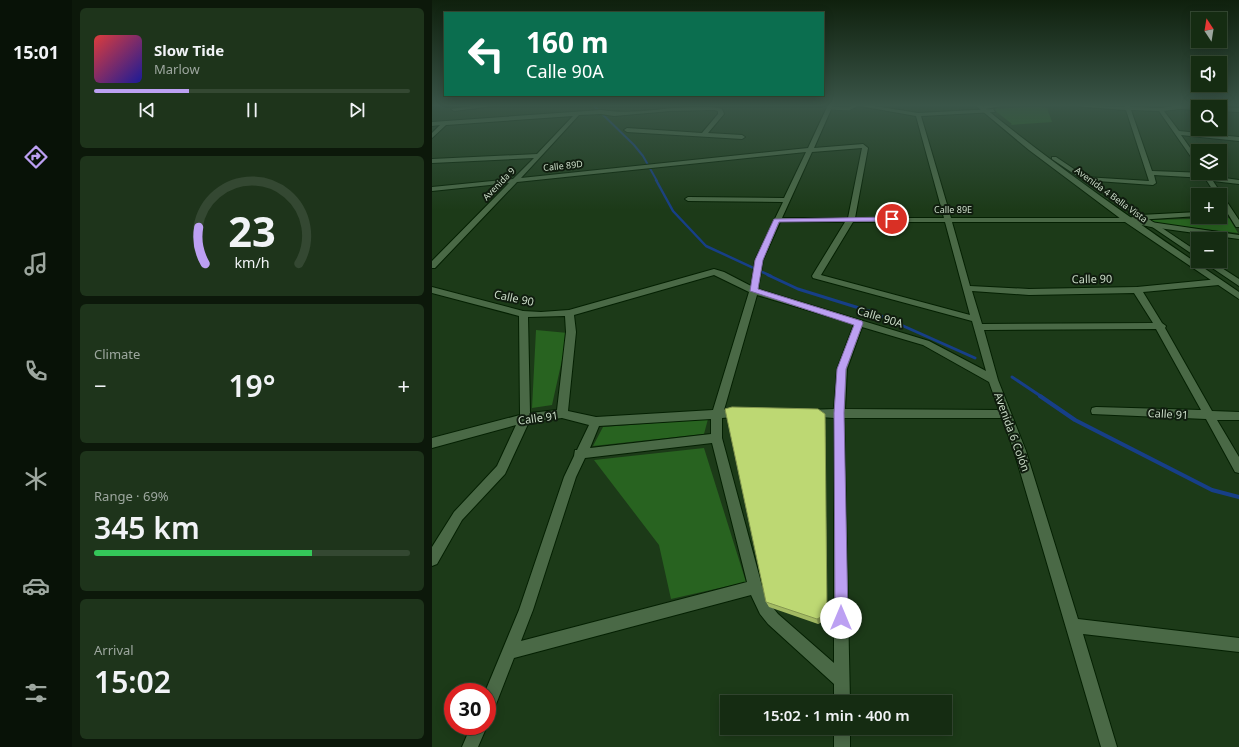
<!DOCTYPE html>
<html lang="en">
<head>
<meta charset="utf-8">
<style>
	body { margin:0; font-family:"Noto Sans",sans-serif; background:#1e341b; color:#f1f3f6; height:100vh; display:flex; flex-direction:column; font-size:15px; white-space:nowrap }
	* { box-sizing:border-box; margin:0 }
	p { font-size:13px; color:#9da79f }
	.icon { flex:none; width:22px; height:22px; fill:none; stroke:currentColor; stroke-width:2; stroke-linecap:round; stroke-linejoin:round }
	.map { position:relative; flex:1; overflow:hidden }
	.drawer { display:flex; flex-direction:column; gap:8px; padding:8px; background:#0c180a; width:360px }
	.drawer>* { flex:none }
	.banner { position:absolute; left:12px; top:12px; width:380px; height:84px; border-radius:0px; box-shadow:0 2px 10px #0003,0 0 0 1px #344832; background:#0b6e4f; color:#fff; overflow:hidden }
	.needle { width:26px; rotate:348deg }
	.buttons { position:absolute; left:759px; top:12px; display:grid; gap:8px }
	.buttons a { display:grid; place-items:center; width:36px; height:36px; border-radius:0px; background:#152c12; box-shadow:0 2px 10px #0003,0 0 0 1px #344832; font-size:20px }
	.speed { position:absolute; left:12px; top:683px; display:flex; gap:8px; font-size:20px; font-weight:700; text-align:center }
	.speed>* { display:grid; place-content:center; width:52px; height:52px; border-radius:50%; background:#152c12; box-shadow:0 2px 10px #0003,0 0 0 1px #344832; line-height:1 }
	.speed .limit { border:6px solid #d22; background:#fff; color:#111 }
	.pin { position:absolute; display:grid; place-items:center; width:34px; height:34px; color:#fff; margin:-17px; border:2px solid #fff; border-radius:50%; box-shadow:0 1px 4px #0007 }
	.me { position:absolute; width:44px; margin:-22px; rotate:0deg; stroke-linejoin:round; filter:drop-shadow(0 0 3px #0008) }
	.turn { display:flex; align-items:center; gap:14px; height:84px; padding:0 16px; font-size:18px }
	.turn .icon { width:52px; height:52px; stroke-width:2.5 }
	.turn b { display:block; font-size:28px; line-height:34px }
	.big { font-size:30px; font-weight:600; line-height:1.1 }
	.drawer .tile { flex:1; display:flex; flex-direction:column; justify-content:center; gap:6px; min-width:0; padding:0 14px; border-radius:6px; background:#1e341b }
	.drawer .dial { align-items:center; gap:0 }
	.dial svg { height:104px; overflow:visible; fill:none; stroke:#344832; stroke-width:7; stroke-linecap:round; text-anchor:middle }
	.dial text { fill:#f1f3f6; stroke:none }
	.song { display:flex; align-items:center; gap:12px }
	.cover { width:48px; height:48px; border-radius:6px; background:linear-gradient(135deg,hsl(0 70% 55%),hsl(240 70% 35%)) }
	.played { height:4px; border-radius:2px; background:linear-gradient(90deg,#bca0f2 30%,#344832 30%) }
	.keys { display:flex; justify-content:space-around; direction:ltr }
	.heat { display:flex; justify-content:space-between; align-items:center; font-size:22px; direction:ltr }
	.charge { height:6px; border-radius:3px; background:linear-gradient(90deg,#34c759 69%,#344832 0) }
	.trip { position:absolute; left:288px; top:695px; width:232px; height:40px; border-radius:0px; background:#152c12; box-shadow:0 2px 10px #0003,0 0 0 1px #344832; font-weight:600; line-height:40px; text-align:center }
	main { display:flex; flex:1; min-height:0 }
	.tabs { display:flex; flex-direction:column; width:72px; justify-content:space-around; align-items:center; background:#081207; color:#9da79f }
	.tabs .icon { width:28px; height:28px }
	.tabs .on { color:#bca0f2 }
	.tabs b { font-size:18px; color:#f1f3f6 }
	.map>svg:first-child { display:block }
</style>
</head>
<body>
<main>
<nav class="tabs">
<b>15:01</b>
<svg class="icon on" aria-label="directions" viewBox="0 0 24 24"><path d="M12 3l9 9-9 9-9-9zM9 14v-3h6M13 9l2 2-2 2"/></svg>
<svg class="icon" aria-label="music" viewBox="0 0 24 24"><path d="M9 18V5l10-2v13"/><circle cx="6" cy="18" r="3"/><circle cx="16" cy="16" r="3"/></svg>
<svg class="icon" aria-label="phone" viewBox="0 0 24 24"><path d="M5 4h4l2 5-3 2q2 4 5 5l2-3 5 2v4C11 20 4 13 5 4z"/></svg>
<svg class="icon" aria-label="climate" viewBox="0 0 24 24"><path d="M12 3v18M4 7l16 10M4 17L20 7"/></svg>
<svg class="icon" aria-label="car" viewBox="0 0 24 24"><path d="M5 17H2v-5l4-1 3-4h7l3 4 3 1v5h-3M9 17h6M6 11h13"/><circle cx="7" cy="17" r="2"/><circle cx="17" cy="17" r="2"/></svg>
<svg class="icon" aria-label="filters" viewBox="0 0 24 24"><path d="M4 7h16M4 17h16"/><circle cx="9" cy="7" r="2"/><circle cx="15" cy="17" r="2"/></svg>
</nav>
<section class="drawer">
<div class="tile">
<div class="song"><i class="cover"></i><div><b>Slow Tide</b><p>Marlow</p></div></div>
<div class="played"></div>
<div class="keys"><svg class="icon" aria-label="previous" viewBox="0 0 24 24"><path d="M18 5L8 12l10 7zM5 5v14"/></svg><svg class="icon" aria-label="pause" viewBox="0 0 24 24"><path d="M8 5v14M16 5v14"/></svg><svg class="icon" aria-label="next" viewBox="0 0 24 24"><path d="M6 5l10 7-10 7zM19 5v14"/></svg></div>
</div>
<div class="tile dial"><svg viewBox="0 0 100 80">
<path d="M14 69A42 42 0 1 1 86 69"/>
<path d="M14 69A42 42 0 0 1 9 41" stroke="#bca0f2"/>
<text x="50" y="56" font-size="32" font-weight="700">23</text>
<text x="50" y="72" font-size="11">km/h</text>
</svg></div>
<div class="tile"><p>Climate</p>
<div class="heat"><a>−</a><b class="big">19°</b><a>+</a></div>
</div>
<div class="tile"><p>Range · 69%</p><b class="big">345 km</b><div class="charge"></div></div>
<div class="tile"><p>Arrival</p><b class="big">15:02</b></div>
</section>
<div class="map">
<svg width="807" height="747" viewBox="0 0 807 747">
	<rect width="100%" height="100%" fill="#1c3a18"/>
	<path fill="#286320" d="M604 107 615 108 620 122 578 125 580 124 561 109Z
		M797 218 806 233 721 223 720 220Z
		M104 330 136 333 120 405 100 408Z
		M276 419 272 434 161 446 171 427Z
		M272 448 314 582 239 599 227 545 162 460Z"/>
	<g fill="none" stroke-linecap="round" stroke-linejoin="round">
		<path stroke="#173f88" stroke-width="2" d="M161 105 202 145 211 156 225 181"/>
		<path stroke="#173f88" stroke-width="2.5" d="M224 180 241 211 274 246 339 276"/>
		<path stroke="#173f88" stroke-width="3" d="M336 275 366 289 440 312 543 358
			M580 377 610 397"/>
		<path stroke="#173f88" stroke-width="4" d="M608 396 643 420 780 490 807 497"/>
		<defs>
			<path id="service" d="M397 108 417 109 424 105"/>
			<path id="minor" d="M46 105H69L22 111 19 109Z
				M396 105H401L382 148 431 144 436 148 423 218H512L484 116 422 105H436L486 113 561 109 563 112 489 116 519 218H697L708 215 766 212V216L705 220 807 235V239L719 227 696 222H520L538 286 597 289 705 287 787 279 791 282 787 285 711 292 730 323 734 326 733 328 780 411 807 412V420H785L807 457V473L803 472 774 419 660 414 659 411 660 408 664 407 769 410 724 329 552 330 566 380 594 451 646 619 807 638V652L651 634 685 747H669L582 451 570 418H412L418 702H402V684L336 624 328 614 319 595 82 658 61 712 55 714V692H53L87 610 132 477 142 456 143 450H145L157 425 130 418 97 422 73 474 30 520 5 564 0 566V547L22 512 65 466 84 425 0 448V438L88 415 87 316 0 293V287L91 311 109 312 137 310 282 269 292 272 319 286 323 260 351 202 256 201 253 199 256 197 352 198 374 152 85 182 3 268H0V261L77 183 0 191V187L81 179 102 158 0 163V159L105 154 141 116 14 125 0 138V133L8 125 0 126V122L169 110C198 115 229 108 259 107 270 107 280 106 290 109L292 114 276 133 310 135 313 137 310 139 195 132 192 130 195 128 270 133 286 114V111L282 110 238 111 182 116 169 114 147 115 89 178 376 148ZM430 148 416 218H350L380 152ZM348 222H413L380 276 381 278 540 321 554 371 497 341 326 289 331 260ZM421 222H513L538 315 389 275ZM282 275 317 292 281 410 164 417 136 411 144 332 142 315ZM540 291 597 295 702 293 721 323 550 324ZM325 295 422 324 405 369 402 409 375 410 374 413 375 416 402 418V663L346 614 338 604 330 586 290 438V418L311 416 312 413 311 410H292ZM133 316 134 332 125 410 98 413 96 317ZM430 327 491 345 557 382 567 410 413 409 415 369ZM279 419V434L158 448 167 426ZM280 443 315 582 89 641 101 610 144 477 153 458Z
				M554 105H576L553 109 550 107Z
				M627 105 693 107V105H698V107L729 108 747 105 768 107H766V110L747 109 732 111 747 131 807 137V141L749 135 766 159V165L764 164 727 111 699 110 720 171 774 173 778 176 807 180V184L781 181 807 220V227H804L788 201V195H784L773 178 722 175 724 183 721 185 651 180 650 179 653 177 717 181 694 110Z
				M788 107 807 108V112L788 111Z
				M55 725V726L46 747H30L39 726Z
				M402 728H418V747H402Z"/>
			<path id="tertiary" d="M543 105H549C631 172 719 232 807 292V299L693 222 597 150Z
				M620 157H624L766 252V258L620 159Z
				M770 261H779L807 279V286Z"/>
		</defs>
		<use href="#service" stroke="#042002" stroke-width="4"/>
		<use href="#minor" stroke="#042002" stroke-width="2"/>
		<use href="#tertiary" stroke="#042002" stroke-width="2"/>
		<use href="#service" stroke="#4a6946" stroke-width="3"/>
		<use href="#minor" fill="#4a6946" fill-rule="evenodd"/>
		<use href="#tertiary" fill="#4a6946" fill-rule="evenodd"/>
	</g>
	<path fill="#a3ba63" d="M334 602 395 619 386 624 337 607Z"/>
	<path fill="#849750" d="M393 414 395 619 386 624 385 619Z"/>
	<path fill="#bdd873" stroke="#849750" d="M300 407 386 409 393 414 395 614 385 619 334 602 293 409Z"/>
	<linearGradient id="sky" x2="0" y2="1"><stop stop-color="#0f200d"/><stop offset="0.5" stop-color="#3a5548"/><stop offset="1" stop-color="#3a5548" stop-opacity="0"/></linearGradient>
	<rect width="807" height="210" fill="url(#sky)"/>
	<path fill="#bca0f2" stroke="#7a689d" d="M460 217 463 218V221L347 222 331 260 326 289 430 321 431 323 414 369 412 413 416 618 414 623 409 625 405 623 403 618 402 413 405 369 422 325 318 291 323 260 342 219Z"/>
	<g text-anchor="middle" stroke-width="4" stroke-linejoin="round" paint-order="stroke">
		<g font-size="9" fill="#cbdcc8" stroke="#101d0f">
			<text transform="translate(131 166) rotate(-6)" y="3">Calle 89D</text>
			<text transform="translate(67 184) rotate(-46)" y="3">Avenida 9</text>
			<text transform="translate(679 195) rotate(36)" y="3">Avenida 4 Bella Vista</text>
			<text x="521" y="213">Calle 89E</text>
		</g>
		<g font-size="11" fill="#cbdcc8" stroke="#101d0f">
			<text transform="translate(660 279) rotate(-1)" y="4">Calle 90</text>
			<text transform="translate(82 298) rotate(12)" y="4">Calle 90</text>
			<text transform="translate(448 317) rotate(17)" y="4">Calle 90A</text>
			<text transform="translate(736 414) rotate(3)" y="4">Calle 91</text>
			<text transform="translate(106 418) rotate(-8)" y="4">Calle 91</text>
			<text transform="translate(580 432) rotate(70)" y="4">Avenida 6 Colón</text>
		</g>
	</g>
</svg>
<div class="buttons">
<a><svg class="needle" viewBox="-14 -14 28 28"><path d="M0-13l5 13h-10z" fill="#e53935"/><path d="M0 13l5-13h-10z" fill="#9da79f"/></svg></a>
<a><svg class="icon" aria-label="sound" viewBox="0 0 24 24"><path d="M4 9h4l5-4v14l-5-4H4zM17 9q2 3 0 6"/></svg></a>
<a><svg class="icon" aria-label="search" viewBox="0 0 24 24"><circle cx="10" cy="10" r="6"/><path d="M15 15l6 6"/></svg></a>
<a><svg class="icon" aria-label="layers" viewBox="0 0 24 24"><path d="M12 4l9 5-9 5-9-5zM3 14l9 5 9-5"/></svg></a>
<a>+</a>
<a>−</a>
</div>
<div class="speed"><div class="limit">30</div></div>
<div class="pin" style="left:460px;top:219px;background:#d93025"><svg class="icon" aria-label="arrive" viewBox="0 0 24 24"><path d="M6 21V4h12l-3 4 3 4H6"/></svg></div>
<svg class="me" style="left:409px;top:618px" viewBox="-20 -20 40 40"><circle r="19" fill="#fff"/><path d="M0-13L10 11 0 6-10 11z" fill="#bca0f2"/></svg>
<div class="trip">15:02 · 1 min · 400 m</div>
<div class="banner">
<div class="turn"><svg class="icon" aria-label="left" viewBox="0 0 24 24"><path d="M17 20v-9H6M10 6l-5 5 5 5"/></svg><div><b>160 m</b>Calle 90A</div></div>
</div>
</div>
</main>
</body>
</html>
